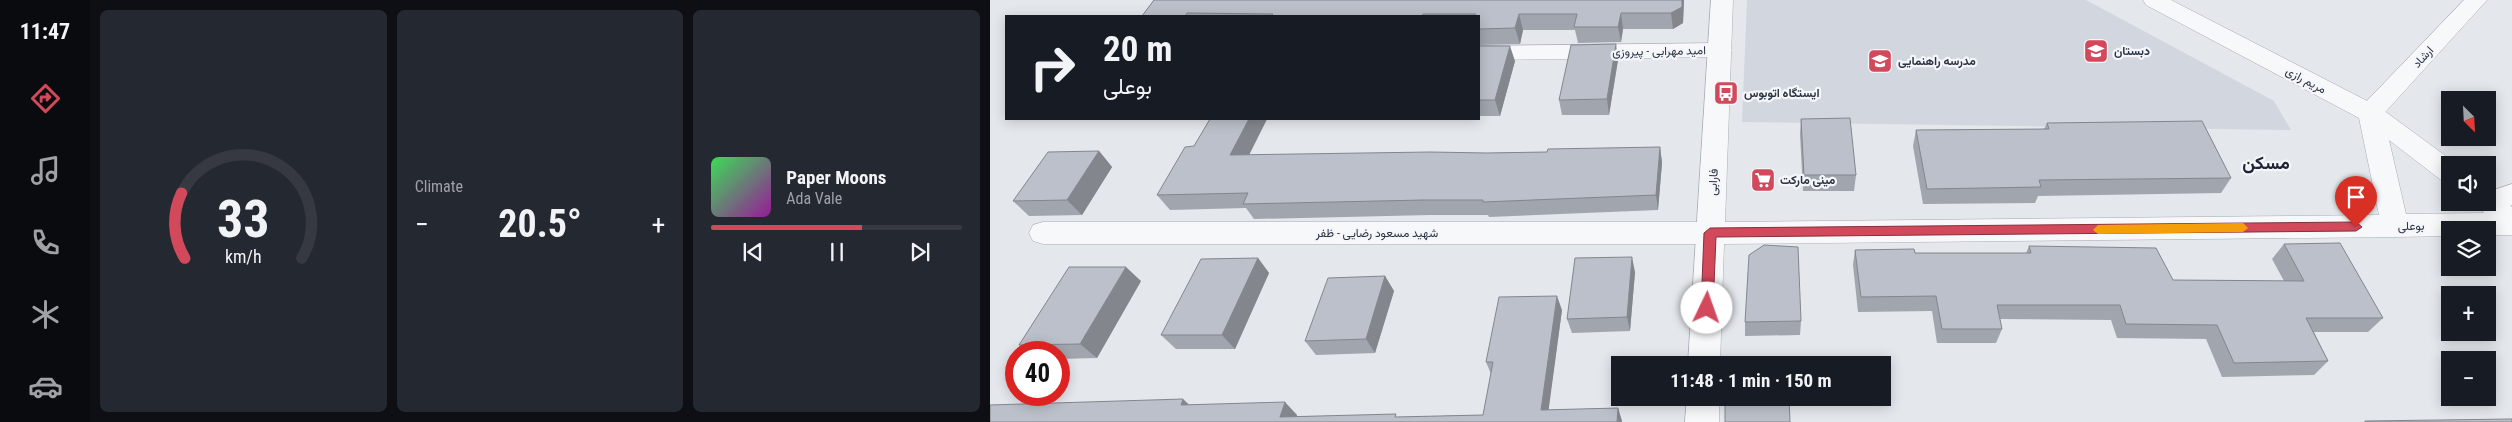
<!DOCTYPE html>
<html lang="en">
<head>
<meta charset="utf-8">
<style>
	body { margin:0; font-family:"Roboto Condensed",Vazirmatn,sans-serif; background:#242831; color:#f1f3f6; height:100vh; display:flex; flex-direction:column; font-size:19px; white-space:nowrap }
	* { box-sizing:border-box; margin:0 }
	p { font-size:16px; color:#9ea1a6 }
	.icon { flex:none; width:28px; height:28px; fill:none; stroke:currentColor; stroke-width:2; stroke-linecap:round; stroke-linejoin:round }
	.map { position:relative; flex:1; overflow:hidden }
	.side { display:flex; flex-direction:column; gap:10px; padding:10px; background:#0d0f14; width:900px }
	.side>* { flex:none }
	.hud { position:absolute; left:15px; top:15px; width:475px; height:105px; border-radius:0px; box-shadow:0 2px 12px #0003; background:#171b24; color:#f1f3f6; overflow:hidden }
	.needle { width:32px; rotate:156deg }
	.buttons { position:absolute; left:1451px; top:91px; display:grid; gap:10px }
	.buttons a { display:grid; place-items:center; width:55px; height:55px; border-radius:0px; background:#171b24; box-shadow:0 2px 12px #0003; font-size:25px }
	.speed { position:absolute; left:15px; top:341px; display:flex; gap:10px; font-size:25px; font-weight:700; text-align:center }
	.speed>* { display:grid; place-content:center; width:65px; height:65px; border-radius:50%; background:#171b24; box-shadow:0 2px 12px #0003; line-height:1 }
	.speed .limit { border:8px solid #d22; background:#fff; color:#111 }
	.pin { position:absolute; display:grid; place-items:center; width:42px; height:42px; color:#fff; margin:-51px -21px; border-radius:50% 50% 50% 0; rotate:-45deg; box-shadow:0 0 5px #0007 }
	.pin .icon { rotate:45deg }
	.me { position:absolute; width:55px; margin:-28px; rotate:3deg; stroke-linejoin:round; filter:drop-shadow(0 0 4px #0008) }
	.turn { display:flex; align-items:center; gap:18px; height:105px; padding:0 15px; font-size:22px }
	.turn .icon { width:65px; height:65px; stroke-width:2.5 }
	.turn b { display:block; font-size:35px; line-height:42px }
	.big { font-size:38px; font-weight:700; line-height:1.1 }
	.side .tile { flex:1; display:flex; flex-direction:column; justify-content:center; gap:8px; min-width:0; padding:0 18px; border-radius:8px; background:#242831 }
	.side .dial { align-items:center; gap:0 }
	.dial svg { height:130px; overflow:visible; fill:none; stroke:#363941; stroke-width:7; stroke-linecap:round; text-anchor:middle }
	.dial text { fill:#f1f3f6; stroke:none }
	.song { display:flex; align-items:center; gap:15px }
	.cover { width:60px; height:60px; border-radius:8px; background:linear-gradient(135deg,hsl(130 70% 55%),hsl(300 70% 35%)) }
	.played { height:5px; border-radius:2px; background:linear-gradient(90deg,#d1495b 60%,#363941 60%) }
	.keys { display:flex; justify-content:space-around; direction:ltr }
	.heat { display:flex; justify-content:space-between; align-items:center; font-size:28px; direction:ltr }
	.side .tiles { flex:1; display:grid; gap:10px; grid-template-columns:repeat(3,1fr) }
	.trip { position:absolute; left:621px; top:356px; width:280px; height:50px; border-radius:0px; background:#171b24; box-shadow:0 2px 12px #0003; font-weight:700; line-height:50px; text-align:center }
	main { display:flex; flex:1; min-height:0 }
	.dock { display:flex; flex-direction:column; width:90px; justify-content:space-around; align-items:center; background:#090b0e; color:#9ea1a6 }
	.dock .icon { width:35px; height:35px }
	.dock .current { color:#d1495b }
	.dock b { font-size:22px; color:#f1f3f6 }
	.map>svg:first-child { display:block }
</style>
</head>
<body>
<main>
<nav class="dock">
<b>11:47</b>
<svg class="icon current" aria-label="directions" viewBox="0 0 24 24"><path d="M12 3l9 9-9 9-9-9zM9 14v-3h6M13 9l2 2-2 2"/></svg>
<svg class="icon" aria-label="music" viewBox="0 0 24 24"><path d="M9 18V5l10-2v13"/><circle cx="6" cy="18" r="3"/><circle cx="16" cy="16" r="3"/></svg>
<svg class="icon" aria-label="phone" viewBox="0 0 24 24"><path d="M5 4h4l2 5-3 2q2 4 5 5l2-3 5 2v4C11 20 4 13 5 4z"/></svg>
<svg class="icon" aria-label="climate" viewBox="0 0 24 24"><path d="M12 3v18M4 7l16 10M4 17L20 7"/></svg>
<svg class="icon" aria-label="car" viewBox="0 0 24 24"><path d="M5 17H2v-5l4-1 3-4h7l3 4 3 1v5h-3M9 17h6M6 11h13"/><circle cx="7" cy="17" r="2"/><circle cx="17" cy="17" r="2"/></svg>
</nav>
<section class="side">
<div class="tiles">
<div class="tile dial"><svg viewBox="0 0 100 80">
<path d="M14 69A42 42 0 1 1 86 69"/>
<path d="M14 69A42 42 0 0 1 12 29" stroke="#d1495b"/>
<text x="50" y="56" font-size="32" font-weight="700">33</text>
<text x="50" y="72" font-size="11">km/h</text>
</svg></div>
<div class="tile"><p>Climate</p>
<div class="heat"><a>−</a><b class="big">20.5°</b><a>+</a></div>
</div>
<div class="tile">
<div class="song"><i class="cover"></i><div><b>Paper Moons</b><p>Ada Vale</p></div></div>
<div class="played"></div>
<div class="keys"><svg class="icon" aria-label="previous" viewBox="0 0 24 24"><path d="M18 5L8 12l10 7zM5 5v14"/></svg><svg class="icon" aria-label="pause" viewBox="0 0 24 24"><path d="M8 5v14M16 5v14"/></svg><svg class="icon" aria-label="next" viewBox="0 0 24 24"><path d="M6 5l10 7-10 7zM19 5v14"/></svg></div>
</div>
</div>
</section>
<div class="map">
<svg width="1522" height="422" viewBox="0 0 1522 422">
	<rect width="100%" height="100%" fill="#e4e7ec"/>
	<path fill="#d2d6de" d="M757 0H1096L1284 101 1301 130 752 122Z"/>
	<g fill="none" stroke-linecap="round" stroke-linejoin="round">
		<defs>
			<path id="minor" d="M1474 0H1497L1389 119 1380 122 1371 119 1368 113 1371 107Z
				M730 43 738 45 742 50 738 55 730 57 489 60V46Z
				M1522 184V205L1499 212 1489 209 1486 202H1498V192Z
				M53 222H720L730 225 734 233 730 241 720 244H53L43 241 39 233 43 225Z"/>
			<path id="tertiary" d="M721 0H743L735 222 1389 215 1369 118 1156 5 1153 0H1181L1389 107 1468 165H1460V183L1451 180 1399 140 1416 214 1494 213 1485 202H1498V191L1508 194 1522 207V235H1498V230H1460V236L1405 237 734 244 730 365H698Z
				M697 398H729V422H695Z"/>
		</defs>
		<use href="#minor" stroke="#a9aeb7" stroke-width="1"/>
		<use href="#tertiary" stroke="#a9aeb7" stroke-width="1"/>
		<use href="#minor" fill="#f7f8fa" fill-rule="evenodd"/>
		<use href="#tertiary" fill="#f7f8fa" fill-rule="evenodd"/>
	</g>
	<path fill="#a1a5ae" d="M164 0H694L693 23 683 29H633L631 42 588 43 585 30H533L530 44 489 45V16H152Z
		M489 46 525 61 510 116H489Z
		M628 60 619 115H572L569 100Z
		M220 119H277L259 155 497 153 557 152 670 147 672 163 668 210 499 217 498 215H440L264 219 256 208 180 210 167 195 204 146Z
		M811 119 866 175 864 191H813L810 134Z
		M1057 123 1241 178 1231 193 1048 196 1045 203 933 204 923 146 926 130 1054 129Z
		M109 151 122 167 92 215 39 216 23 201Z
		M1294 244 1393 318 1378 332H1324L1338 361 1324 375 1232 377 1216 339 1127 338 1121 320 1010 319 1012 329 1006 343H947L942 311 868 312 863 265 865 250 925 253H1036L1039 246 1183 280 1294 281 1282 259Z
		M268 258 279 273 245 349H186L171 335Z
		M645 272 640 331 582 333 577 319Z
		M395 276 404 291 385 353 326 355 315 341Z
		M151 281 107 358 69 359V352H39L29 345Z
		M572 310 558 410 628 408 632 422H0L199 405 307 415V416L408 417 493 415 501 374 496 362Z
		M811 321 810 335 755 336V322Z"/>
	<path fill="#83868d" d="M692 0H694L693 23 683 29 681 13Z
		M631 13 633 29 631 42 628 27Z
		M529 14 533 30 530 44 525 28Z
		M626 44 628 60 619 115 617 99Z
		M520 46 525 61 510 116 505 100Z
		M259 119H277L251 171 240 155Z
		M670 147 672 163 668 210 666 195Z
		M109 151 122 167 92 215 77 200Z
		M642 257 645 272 640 331 637 317Z
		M268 258 279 273 245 349 232 335Z
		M136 267 151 281 107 358 90 344Z
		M395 276 404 291 385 353 376 339Z
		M567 296 572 310 557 422 551 410Z
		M193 399 208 413 191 405Z
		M295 402 307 415 305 422 290 417Z
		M628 408 632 421V422H627Z"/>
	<path fill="#bbc0ca" stroke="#83868d" d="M164 0H692V7L681 13H631L628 27H584L587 14H529L525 28 489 29V16H485L486 14H433L432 16H281L283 14 197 13 195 16H152Z
		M626 44 617 99 569 100 581 45Z
		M489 46H520L505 100H489Z
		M860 118 866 175H814L811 119Z
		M220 119H259L240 155 440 152 497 153 557 152 558 149 670 147 666 195 493 202V200H433L253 204 258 193 167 195 195 147 204 146Z
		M1212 121 1241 178 1049 180 1051 187 937 189 926 130 1059 129 1057 123Z
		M109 151 77 200 23 201 58 152Z
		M1350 243 1393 318H1316L1338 361 1244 363 1227 325 1136 324 1130 305H1007L1012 329H952L946 296 871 297 865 250 924 249 925 253H1041L1039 246 1166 248 1183 280 1314 281 1294 244Z
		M774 245 808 247 811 321 755 322 759 255Z
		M642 257 637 317 577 319 585 258Z
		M268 258 232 335H171L211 259Z
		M79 267H136L90 344 29 345Z
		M395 276 376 339 315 341 338 278Z
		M567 296 551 410 628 408 627 422H0V405L193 399 191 405 295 402 290 417 406 414 405 417 493 415 503 362H496L509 297Z
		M735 398H799L800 422H735Z
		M1522 419V422H1375V421Z"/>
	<path fill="#d1495b" stroke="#882f3b" d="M1366 222 1372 227 1366 231 726 237 723 308 717 314 711 308 714 233 720 228Z"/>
	<path fill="#f59e0b" d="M1253 223 1258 228 1253 232 1108 234 1103 230 1108 225Z"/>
	<defs>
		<symbol id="school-square" viewBox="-11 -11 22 22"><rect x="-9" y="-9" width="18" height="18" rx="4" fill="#d1495b" stroke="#f4f6f9"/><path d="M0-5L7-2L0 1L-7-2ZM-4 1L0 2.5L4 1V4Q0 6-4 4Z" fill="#fff"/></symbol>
		<symbol id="bus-square" viewBox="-11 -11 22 22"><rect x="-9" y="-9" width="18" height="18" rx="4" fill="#d1495b" stroke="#f4f6f9"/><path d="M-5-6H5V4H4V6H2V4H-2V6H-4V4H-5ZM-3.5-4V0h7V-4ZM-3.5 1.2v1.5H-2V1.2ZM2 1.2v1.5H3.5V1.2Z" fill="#fff"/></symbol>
		<symbol id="supermarket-square" viewBox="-11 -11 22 22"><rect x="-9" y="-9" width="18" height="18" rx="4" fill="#d1495b" stroke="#f4f6f9"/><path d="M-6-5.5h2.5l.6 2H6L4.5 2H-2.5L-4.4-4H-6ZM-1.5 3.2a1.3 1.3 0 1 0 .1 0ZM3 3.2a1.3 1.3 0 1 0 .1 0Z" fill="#fff"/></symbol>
	</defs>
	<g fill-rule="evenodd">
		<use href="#school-square" x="1092" y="37" width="28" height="28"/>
		<use href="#school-square" x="876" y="47" width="28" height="28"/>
		<use href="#bus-square" x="722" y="79" width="28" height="28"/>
		<use href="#supermarket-square" x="759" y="166" width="28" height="28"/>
	</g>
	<g text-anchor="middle" stroke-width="4.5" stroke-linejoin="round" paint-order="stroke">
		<g font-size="12" fill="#2b3445" stroke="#f4f6f9">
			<text transform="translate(669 51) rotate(-1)" y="4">امید مهرابی - پیروزی</text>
			<text transform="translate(1433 57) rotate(-47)" y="4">ارشاد</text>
			<text transform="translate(1316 80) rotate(28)" y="4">مریم رازی</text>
			<text transform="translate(723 182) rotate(-87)" y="4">فارابی</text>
			<text transform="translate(1421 226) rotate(-1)" y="4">بوعلی</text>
			<text x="387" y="237">شهید مسعود رضایی - ظفر</text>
		</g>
		<g font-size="12" font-weight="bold" fill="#2b3445" stroke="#f4f6f9" text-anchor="start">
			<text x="1124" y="55">دبستان</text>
			<text x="908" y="65">مدرسه راهنمایی</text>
			<text x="754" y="97">ایستگاه اتوبوس</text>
			<text x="790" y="184">مینی مارکت</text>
		</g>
		<g font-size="18" font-weight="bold" fill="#1d2536" stroke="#f4f6f9">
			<text x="1276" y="169">مسکن</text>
		</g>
	</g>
</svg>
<div class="buttons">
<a><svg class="needle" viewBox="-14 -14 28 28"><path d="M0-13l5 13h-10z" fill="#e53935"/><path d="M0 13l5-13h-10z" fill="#9ea1a6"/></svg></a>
<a><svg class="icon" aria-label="sound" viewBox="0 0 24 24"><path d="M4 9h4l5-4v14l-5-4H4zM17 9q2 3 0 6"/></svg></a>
<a><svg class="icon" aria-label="layers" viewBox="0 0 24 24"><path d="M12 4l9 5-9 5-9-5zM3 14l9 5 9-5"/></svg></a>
<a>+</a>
<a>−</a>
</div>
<div class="speed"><div class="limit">40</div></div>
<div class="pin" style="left:1366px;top:227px;background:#d93025"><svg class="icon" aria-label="arrive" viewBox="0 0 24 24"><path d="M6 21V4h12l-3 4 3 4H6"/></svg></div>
<svg class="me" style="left:717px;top:308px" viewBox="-20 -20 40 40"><circle r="19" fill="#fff"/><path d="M0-13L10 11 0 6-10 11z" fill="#d1495b"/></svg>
<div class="trip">11:48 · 1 min · 150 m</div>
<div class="hud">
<div class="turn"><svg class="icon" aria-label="right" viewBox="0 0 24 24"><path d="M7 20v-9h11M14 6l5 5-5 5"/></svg><div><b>20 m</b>بوعلی</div></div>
</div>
</div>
</main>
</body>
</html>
